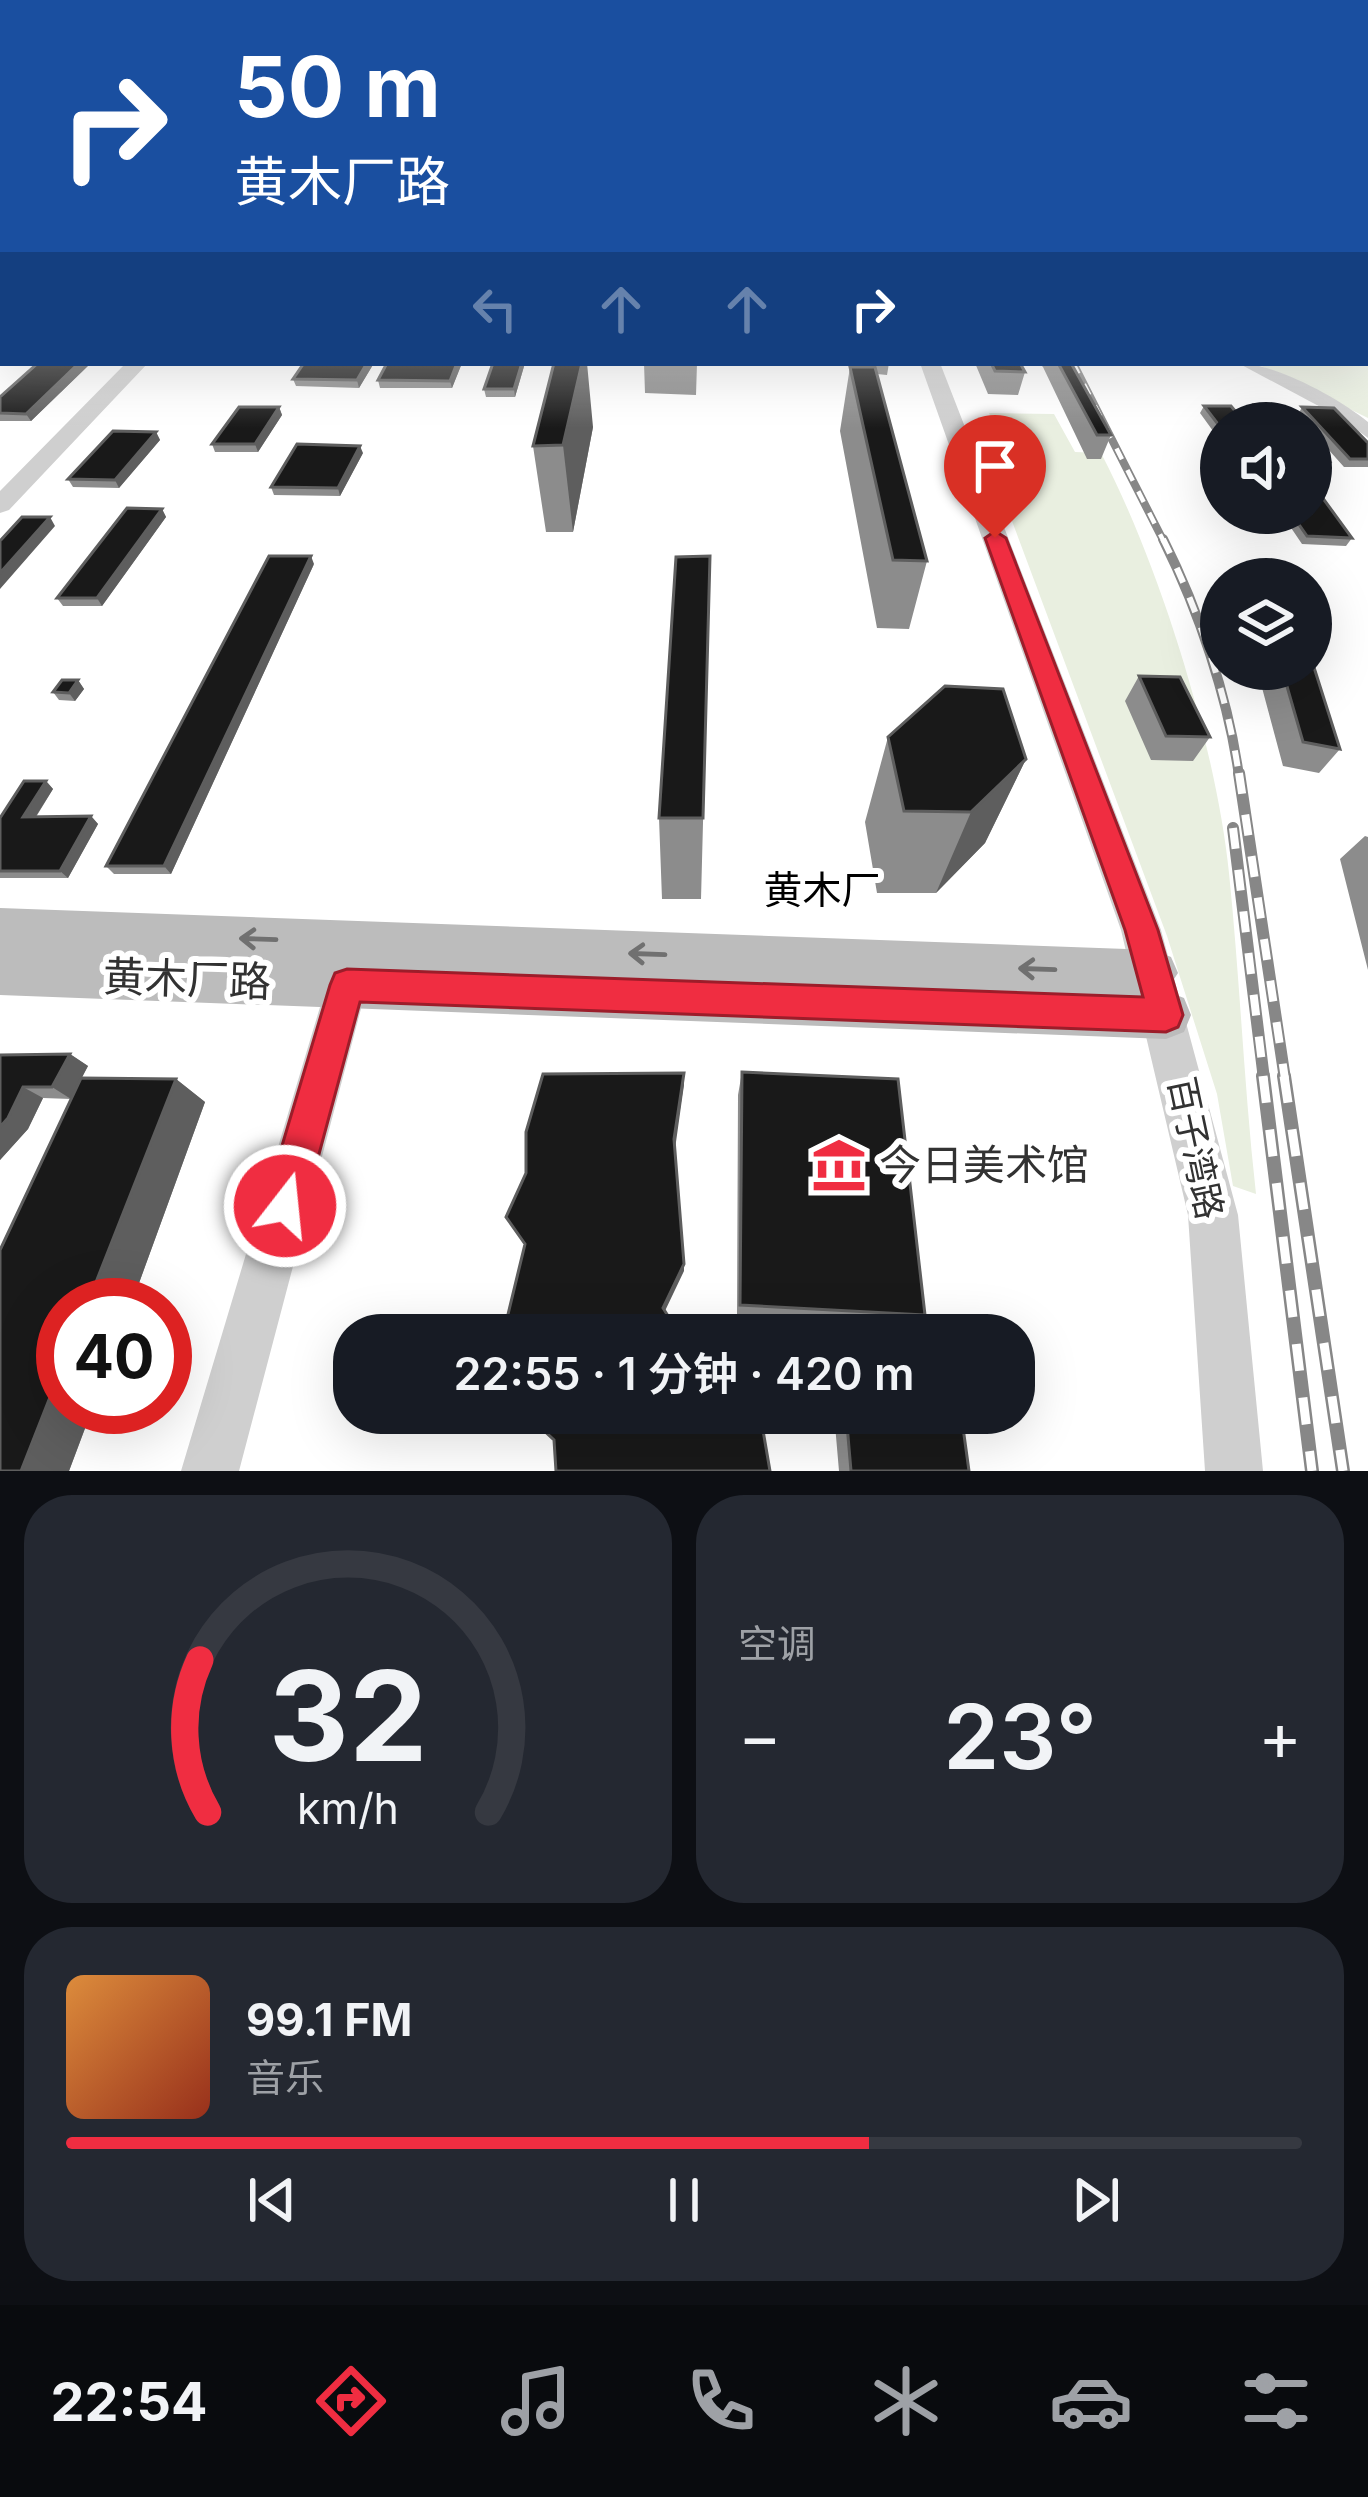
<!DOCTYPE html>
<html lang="zh">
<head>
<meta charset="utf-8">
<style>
	body { margin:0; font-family:Inter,"Noto Sans SC",sans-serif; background:#242831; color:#f1f3f6; height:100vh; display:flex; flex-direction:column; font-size:45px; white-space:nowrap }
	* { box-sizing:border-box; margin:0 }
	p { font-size:39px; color:#9ea1a6 }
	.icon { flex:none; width:66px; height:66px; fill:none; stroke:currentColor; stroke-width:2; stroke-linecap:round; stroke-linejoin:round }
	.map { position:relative; height:1471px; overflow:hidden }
	.panel { display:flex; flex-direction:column; gap:24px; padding:24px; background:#0d0f14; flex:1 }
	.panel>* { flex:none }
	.banner { position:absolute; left:0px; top:0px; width:1368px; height:366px; box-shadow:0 12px 48px #0002; background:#1a4fa0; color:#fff; overflow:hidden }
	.buttons { position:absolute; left:1200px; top:402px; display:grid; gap:24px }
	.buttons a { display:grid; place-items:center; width:132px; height:132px; border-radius:50%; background:#171b24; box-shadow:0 12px 48px #0002; font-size:60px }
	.speed { position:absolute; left:36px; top:1278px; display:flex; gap:24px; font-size:60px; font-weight:700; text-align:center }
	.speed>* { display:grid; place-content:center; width:156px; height:156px; border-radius:50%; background:#171b24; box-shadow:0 12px 48px #0002; line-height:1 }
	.speed .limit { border:18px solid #d22; background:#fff; color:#111 }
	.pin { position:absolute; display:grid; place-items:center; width:102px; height:102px; color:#fff; margin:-123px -51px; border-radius:50% 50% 50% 0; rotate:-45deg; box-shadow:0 0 12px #0007 }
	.pin .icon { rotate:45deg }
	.me { position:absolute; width:132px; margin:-66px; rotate:16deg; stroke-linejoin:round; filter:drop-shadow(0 0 9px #0008) }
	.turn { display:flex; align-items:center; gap:42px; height:252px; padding:0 36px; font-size:54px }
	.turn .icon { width:156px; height:156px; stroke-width:2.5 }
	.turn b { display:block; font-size:84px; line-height:102px }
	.lanes { display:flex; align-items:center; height:114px; padding:0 36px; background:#0003; justify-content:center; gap:60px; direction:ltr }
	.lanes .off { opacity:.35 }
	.big { font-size:90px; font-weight:600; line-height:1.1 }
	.panel .tile { flex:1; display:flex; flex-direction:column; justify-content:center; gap:18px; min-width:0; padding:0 42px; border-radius:48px; background:#242831 }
	.panel .dial { align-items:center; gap:0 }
	.dial svg { height:312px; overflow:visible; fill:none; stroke:#363941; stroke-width:7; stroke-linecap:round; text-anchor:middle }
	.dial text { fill:#f1f3f6; stroke:none }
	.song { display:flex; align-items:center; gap:36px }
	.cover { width:144px; height:144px; border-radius:18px; background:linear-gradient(135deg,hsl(30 70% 55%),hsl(10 70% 35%)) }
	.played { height:12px; border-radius:6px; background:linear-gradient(90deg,#f02d41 65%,#363941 65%) }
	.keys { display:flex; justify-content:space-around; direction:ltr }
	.heat { display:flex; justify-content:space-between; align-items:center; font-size:66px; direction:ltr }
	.panel .tiles { flex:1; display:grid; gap:24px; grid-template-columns:1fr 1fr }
	.tile:last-child { grid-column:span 2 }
	.trip { position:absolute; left:333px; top:1314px; width:702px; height:120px; border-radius:48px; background:#171b24; box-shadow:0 12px 48px #0002; font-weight:600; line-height:120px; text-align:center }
	.menu { display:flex; height:192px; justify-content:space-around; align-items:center; background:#090b0e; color:#9ea1a6 }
	.menu .icon { width:84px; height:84px }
	.menu .on { color:#f02d41 }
	.menu b { font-size:54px; color:#f1f3f6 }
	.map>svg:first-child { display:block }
</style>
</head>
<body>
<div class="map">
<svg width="1368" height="1471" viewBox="0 0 1368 1471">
	<rect width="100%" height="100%" fill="#fff"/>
	<path fill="#e9efe0" d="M1365 263 1368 264V418L1255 363H1365Z
		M989 413 1054 414 1075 452 1101 453C1160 566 1216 746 1229 873 1240 980 1244 1087 1256 1194L1233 1186 1217 1094 1167 936 975 422H993Z"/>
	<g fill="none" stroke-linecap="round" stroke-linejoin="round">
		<path fill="#cfcfcf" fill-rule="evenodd" d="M0 275H3L0 285Z
			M1238 363C1274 363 1339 398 1368 422V438L1341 418Z"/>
		<path fill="#cfcfcf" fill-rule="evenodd" d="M1365 223 1368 224V234L1365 233Z
			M126 363H148L9 510 0 513V491Z
			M920 363H940L1161 930 1238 1215 1263 1471H1205L1188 1215 1121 930Z
			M352 948 366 954 372 967 239 1471H181L332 967 338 954Z"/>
		<path fill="#bcbcbc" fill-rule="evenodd" d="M0 908 1154 950 1171 957 1178 973 1166 991 1184 998 1191 1015 1184 1032 1166 1039 0 995Z"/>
		<path fill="#a2a2a2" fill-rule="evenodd" d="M0 229H3V243H0Z
			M1365 243H1368V257H1365Z"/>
		<defs>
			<path id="rail-far3" d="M1073 363 1164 542"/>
			<path id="rail-far2" d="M1163 539C1199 611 1228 697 1239 776"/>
			<path id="rail-far1" d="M1239 773 1285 1079
				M1233 828 1264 1079"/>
			<path id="rail" d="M1263 1076 1312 1471
				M1284 1076 1343 1471"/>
		</defs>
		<use href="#rail-far3" stroke="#878787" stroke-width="8"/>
		<use href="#rail-far2" stroke="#878787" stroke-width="10"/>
		<use href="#rail-far1" stroke="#878787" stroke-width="12"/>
		<use href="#rail" stroke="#878787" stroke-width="14"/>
		<use href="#rail-far3" stroke="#fff" stroke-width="4.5" stroke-dasharray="12" stroke-linecap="butt"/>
		<use href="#rail-far2" stroke="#fff" stroke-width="6" stroke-dasharray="16" stroke-linecap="butt"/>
		<use href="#rail-far1" stroke="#fff" stroke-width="8" stroke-dasharray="21" stroke-linecap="butt"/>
		<use href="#rail" stroke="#fff" stroke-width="9" stroke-dasharray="27" stroke-linecap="butt"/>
	</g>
	<path fill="#8c8c8c" d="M38 363H91L31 421H0V397Z
		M374 363 359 388 296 386 293 379Z
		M387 363H462L452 388H380L378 380Z
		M525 363 515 397H486L484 389Z
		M644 363H697L696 395 645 393Z
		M847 363H889L887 375 877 374 927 561 909 629 877 628 840 431 850 367H866L865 365H848Z
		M975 363H1020L1025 372 1018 395 988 394Z
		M1039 363H1071L1111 435 1101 459H1087L1043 367Z
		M1255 405 1287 423H1259L1251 413Z
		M1204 406 1221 423V442L1200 413Z
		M279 407 282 415 258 452H215L212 444Z
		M1302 407 1368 443V467H1344L1311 430V423H1305L1298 415Z
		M593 427 573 532H546L533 446Z
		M156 432 160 440 119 488 73 487 68 479Z
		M1311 439 1329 461 1324 469 1311 468Z
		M363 453 340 496 274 495 271 487Z
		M162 509 166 517 102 606H63L57 598Z
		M1281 513H1311L1352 538 1346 546 1302 544Z
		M710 556 701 899H662L659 818Z
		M314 564 171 874H114L106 866Z
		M1257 669H1311L1340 749 1319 773 1283 766Z
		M1139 676 1210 737 1193 761 1151 760 1125 701Z
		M78 680 84 689 75 701 59 700 53 692Z
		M888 737 1026 759 985 843 936 893H877L865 822Z
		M46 781 53 789 36 817 91 816 98 824 68 878H0V818Z
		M1365 836 1368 837V970L1340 859Z
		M70 1054 88 1066 81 1078 176 1079 205 1102 131 1305H63V1407H93L69 1471H0V1250L72 1097 71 1099 43 1098 28 1129 0 1160V1055Z
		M742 1072 925 1315 909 1326 737 1316 738 1095Z
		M834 1413H961L969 1471H839Z"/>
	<path fill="#5e5e5e" d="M79 363H91L31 421 26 414Z
		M367 363H374L359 388 357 380Z
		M457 363H462L452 388 450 381Z
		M522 363H525L515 397 514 389Z
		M582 363H587L593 427 573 532 563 445Z
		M279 407 282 415 258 452 255 444Z
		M156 432 160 440 119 488 115 480Z
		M360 446 363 453 340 496 338 488Z
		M162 509 166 517 102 606 97 598Z
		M50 517 55 526 0 589V573Z
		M311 556 314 564 171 874 164 866Z
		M78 680 84 689 75 701 69 693Z
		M1026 759 985 843 936 893 971 812Z
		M46 781 53 789 31 824 23 817Z
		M91 816 98 824 68 878 60 871Z
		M70 1054 88 1066 71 1099 52 1087Z
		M684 1073V1085L675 1149 674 1139Z
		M176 1079 205 1102 131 1305H87Z
		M23 1087 43 1098 28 1129 0 1160V1127Z
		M684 1264V1271L664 1313 663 1308Z
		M63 1364V1407H93L69 1471H21Z"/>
	<path fill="#191919" stroke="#5e5e5e" stroke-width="3" d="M0 295H3V318L0 320Z
		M38 363H79L26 414 0 413V397Z
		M304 363H367L357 380 293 379Z
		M387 363H457L450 381 378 380Z
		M493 363H522L514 389H484Z
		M554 363H582L563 445 533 446Z
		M991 363H1020L1025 372 995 371Z
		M1058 363H1071L1111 435H1097Z
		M850 367H875L927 561 893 560Z
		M1255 405 1272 406 1287 423H1270Z
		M1204 406H1231L1245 423H1221V428Z
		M239 407H279L255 444H212Z
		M1302 407 1334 408 1368 443V459H1350Z
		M113 431 156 432 115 480 68 479Z
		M1311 439 1329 461 1311 460Z
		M297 444 360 446 338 488 271 487Z
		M1311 482 1352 538 1307 536 1291 513H1311Z
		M127 508 162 509 97 598H57Z
		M22 517H50L0 573V541Z
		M269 556H311L164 866H106Z
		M710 556 703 818H659L676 557Z
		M1311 658 1340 749 1303 742 1282 669H1311Z
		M1139 676 1180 677 1210 737 1166 736Z
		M62 680H78L69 693 53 692Z
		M945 686 1003 689 1026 759 971 812 904 811 888 737Z
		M24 781H46L23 817 91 816 60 871H0V818Z
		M70 1054 52 1087H23L8 1118 0 1127V1055Z
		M742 1072 898 1079 925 1315 740 1305Z
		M684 1073 674 1139 684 1264 663 1308 680 1335H503L525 1244 506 1217 526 1173V1132L543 1074Z
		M81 1078 176 1079 87 1305H63V1364L21 1471H0V1250Z
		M525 1413H760L770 1471H556L554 1440Z
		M846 1413H961L969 1471H851Z"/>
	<defs><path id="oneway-shaft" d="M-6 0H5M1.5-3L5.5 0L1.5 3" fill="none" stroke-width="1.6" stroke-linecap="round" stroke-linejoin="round" transform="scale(3)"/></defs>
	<g stroke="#707070">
		<use href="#oneway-shaft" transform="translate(258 939) rotate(-178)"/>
		<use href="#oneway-shaft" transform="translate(647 954) rotate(-178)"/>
		<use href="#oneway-shaft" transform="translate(1037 969) rotate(-178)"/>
	</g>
	<linearGradient id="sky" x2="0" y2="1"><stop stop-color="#9dc7eb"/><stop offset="0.52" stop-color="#fff"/><stop offset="1" stop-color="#fff" stop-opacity="0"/></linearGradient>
	<rect width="1368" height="428" fill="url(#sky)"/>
	<path fill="#f02d41" stroke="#9c1d2a" stroke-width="3" d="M995 531 1006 538 1158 930 1183 1015 1178 1027 1166 1032 360 1002 305 1206 299 1220 285 1226 270 1220 264 1206 330 985 335 973 347 969 1143 997 1125 930 985 538Z"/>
	<defs>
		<symbol id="museum-bare" viewBox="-9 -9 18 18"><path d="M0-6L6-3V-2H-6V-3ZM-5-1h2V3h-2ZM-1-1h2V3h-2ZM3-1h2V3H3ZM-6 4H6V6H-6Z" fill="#f02d41" stroke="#fff" stroke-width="2.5" paint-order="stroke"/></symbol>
	</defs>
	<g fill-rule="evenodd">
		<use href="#museum-bare" x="801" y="1127" width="76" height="76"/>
	</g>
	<g text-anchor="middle" stroke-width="12" stroke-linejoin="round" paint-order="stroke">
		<g font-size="36" fill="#323232" stroke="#fff">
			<text transform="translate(1196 1148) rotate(78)" y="13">百子湾路</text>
		</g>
		<g font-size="39" fill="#000" stroke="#fff">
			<text x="822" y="904">黄木厂</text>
		</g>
		<g font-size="42" fill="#323232" stroke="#fff">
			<text transform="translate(187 979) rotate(2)" y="15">黄木厂路</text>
		</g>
		<g font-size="42" fill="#323232" stroke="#fff" text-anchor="start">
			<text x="879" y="1180">今日美术馆</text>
		</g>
	</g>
</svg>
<div class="buttons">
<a><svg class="icon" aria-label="sound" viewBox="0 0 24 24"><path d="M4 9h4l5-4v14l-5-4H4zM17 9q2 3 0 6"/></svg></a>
<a><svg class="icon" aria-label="layers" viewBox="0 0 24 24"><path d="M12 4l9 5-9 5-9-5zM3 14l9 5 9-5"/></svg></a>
</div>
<div class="speed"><div class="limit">40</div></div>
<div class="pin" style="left:995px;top:538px;background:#d93025"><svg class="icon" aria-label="arrive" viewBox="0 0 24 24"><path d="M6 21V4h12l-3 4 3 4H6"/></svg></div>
<svg class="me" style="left:285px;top:1206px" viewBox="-20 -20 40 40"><circle r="17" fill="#f02d41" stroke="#fff" stroke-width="3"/><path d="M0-11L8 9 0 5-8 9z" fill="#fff"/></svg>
<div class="trip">22:55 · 1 分钟 · 420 m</div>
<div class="banner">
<div class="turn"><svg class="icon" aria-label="right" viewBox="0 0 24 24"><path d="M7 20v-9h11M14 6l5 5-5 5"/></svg><div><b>50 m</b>黄木厂路</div></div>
<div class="lanes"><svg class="icon off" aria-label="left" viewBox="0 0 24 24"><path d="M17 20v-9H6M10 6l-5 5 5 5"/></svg><svg class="icon off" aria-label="ahead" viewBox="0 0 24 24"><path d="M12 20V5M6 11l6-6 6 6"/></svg><svg class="icon off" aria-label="ahead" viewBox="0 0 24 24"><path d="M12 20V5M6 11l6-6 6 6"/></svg><svg class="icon" aria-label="right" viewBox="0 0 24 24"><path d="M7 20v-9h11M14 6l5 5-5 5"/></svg></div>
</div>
</div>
<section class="panel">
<div class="tiles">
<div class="tile dial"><svg viewBox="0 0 100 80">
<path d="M14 69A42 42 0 1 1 86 69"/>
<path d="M14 69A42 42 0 0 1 12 30" stroke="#f02d41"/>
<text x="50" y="56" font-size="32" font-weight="700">32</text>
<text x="50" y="72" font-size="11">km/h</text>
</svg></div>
<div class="tile"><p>空调</p>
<div class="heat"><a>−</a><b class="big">23°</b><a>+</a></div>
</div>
<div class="tile">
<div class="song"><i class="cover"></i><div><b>99.1 FM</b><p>音乐</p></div></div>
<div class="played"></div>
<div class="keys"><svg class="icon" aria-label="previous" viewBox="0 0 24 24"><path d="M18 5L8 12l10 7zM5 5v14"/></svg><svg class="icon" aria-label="pause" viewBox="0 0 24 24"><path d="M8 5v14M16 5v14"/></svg><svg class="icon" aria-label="next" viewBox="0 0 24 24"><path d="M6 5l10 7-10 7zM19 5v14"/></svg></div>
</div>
</div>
</section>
<nav class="menu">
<b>22:54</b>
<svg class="icon on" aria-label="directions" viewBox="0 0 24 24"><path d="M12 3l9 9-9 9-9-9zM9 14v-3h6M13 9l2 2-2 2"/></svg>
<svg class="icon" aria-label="music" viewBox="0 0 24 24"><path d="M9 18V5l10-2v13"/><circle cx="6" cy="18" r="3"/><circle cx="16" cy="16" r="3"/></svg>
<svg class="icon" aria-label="phone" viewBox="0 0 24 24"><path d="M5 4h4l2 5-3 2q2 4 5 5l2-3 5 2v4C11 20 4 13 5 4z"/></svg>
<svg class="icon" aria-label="climate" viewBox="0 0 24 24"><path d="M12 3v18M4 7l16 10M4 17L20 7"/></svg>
<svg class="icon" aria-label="car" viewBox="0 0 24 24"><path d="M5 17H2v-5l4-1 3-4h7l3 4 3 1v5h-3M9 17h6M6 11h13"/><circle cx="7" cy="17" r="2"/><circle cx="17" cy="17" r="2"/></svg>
<svg class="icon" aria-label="filters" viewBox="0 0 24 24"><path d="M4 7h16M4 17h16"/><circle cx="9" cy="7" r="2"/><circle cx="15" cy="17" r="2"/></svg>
</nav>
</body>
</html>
